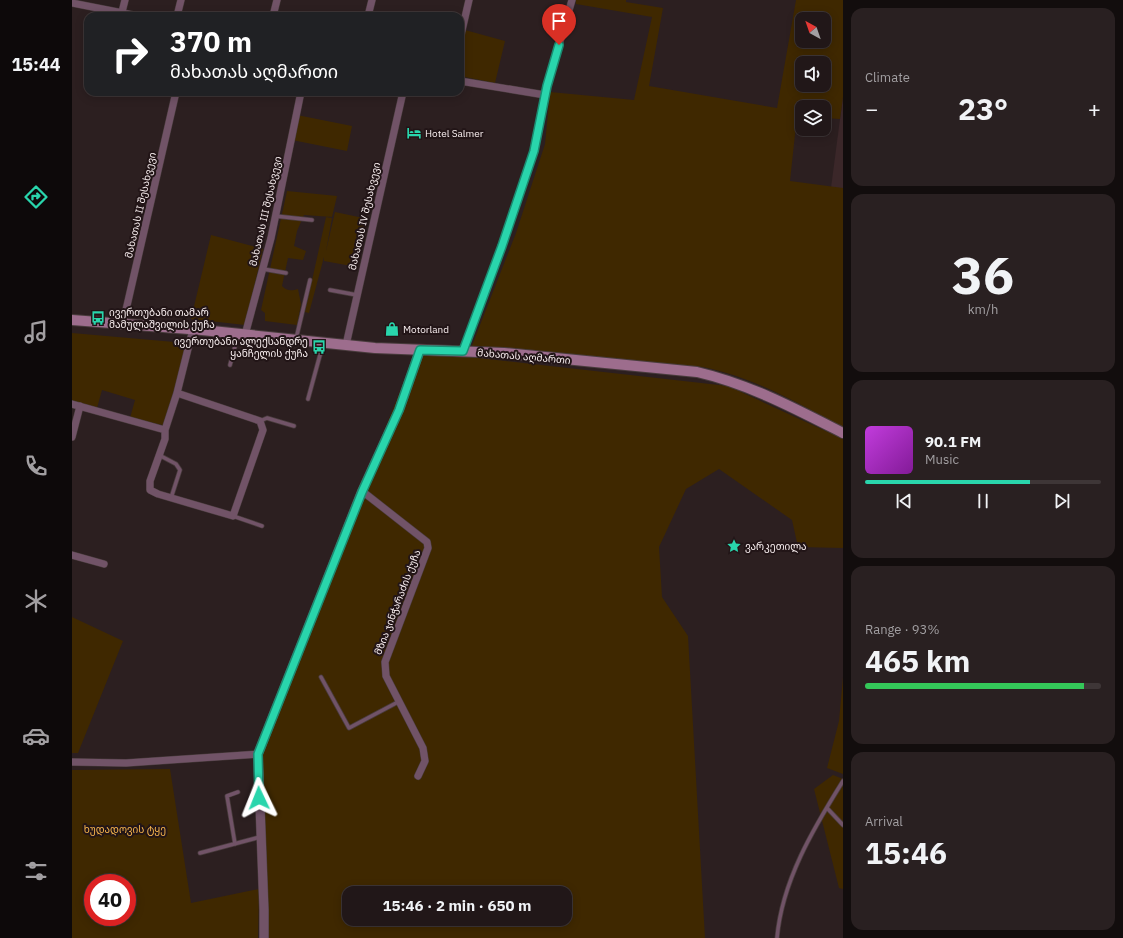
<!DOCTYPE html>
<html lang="en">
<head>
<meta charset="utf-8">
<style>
	body { margin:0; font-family:"IBM Plex Sans","Noto Sans Georgian",sans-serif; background:#292021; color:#f1f3f6; height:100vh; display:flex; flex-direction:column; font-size:15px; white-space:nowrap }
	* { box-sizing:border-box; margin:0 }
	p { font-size:13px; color:#a29fa2 }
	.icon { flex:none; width:22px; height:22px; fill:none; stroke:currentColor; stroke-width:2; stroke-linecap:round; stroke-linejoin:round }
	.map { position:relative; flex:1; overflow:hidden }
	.drawer { display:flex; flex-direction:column; gap:8px; padding:8px; background:#120d0d; width:280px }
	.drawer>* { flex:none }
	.hud { position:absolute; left:12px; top:12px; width:380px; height:84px; border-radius:12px; box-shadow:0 2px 10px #0003,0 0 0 1px #3e3637; background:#202124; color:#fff; overflow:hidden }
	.needle { width:26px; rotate:320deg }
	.controls { position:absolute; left:723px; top:12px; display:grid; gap:8px }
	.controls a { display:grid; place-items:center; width:36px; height:36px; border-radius:8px; background:#211718; box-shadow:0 2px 10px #0003,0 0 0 1px #3e3637; font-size:20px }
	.speed { position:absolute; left:12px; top:874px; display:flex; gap:8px; font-size:20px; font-weight:700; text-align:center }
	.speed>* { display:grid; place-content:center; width:52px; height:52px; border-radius:50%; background:#211718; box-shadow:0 2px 10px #0003,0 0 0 1px #3e3637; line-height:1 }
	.speed .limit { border:6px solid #d22; background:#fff; color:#111 }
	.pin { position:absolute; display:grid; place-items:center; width:34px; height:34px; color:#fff; margin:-41px -17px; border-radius:50% 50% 50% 0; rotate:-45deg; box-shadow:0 0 4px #0007 }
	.pin .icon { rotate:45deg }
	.me { position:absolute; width:44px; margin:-22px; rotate:358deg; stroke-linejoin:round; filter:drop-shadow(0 0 3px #0008) }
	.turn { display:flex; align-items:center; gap:14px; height:84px; padding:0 20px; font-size:18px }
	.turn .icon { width:52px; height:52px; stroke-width:2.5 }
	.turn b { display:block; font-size:28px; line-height:34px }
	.big { font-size:30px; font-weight:800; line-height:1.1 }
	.drawer .tile { flex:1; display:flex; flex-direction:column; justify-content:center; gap:6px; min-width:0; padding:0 14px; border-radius:12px; background:#292021 }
	.drawer .dial { align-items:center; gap:0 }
	.dial b { font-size:52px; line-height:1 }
	.song { display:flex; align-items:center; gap:12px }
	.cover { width:48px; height:48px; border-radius:6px; background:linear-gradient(135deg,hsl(290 70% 55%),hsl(290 70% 35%)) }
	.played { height:4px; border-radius:2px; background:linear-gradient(90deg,#29d5ac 70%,#3e3637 70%) }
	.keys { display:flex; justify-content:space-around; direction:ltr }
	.heat { display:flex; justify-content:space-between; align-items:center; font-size:22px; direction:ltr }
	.charge { height:6px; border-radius:3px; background:linear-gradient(90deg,#34c759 93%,#3e3637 0) }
	.trip { position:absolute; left:270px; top:886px; width:230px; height:40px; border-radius:12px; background:#211718; box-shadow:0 2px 10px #0003,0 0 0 1px #3e3637; font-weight:800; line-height:40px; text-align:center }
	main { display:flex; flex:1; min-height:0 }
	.dock { display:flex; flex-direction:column; width:72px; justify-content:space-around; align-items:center; background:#0d090a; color:#a29fa2 }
	.dock .icon { width:28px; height:28px }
	.dock .current { color:#29d5ac }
	.dock b { font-size:18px; color:#f1f3f6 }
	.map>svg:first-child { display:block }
</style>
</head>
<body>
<main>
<nav class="dock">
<b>15:44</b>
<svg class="icon current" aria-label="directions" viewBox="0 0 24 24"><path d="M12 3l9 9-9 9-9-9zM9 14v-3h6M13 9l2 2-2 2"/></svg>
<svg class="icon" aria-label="music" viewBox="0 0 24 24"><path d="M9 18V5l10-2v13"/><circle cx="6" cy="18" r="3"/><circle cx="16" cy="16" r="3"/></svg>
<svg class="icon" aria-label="phone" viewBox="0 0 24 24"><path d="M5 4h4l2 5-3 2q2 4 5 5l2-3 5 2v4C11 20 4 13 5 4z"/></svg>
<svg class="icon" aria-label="climate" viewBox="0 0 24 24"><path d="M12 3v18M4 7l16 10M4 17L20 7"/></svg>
<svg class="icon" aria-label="car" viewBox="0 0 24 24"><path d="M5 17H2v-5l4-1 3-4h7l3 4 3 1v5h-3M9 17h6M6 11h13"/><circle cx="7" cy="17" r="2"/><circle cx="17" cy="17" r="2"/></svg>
<svg class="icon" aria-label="filters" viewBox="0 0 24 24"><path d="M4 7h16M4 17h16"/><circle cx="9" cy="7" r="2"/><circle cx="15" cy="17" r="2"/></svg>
</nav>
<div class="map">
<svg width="771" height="938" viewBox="0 0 771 938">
	<rect width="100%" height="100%" fill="#2c1f20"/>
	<path fill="#3b2729" d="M771 97V188H759L768 119Z"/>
	<path fill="#3f2800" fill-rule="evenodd" d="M504 0H554V2L591 8 577 86 705 108 724 0H771V97L768 119 752 118V107H730V116H725L718 181 771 188V427C726 403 681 377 631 367L399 348 444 233 473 144 478 92 562 100 580 17 504 4ZM730 19H752V41H730ZM730 63H752V85H730Z
		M393 30 433 41 423 83 388 76V52Z
		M225 115 280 126 275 151 220 140Z
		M215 191 265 196 260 217 232 215 225 231 222 246 234 251 231 260 216 258 210 286C215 291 219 291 226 289L229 304 225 325 193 321V313L189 310Z
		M263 212 296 219 285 267 252 261V257L237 313 233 312 254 217 260 218 254 251Z
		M139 235 191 249 173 325 119 319Z
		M0 333 114 343V352L91 425 58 418 63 400 30 390 25 408 0 401Z
		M344 351 656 386 771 439V548L726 547 720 520 647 469 614 489 587 547 590 597 616 636 633 938H195L187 745ZM277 893H493V919H277Z
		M0 617 51 641 6 753H0Z
		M771 677V774L755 768 767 721Z
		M98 769 119 903 187 889 186 938H0V770ZM21 883H55V917H21Z
		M761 775 771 779V889L767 888 742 789Z"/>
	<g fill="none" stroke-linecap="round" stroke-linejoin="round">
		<defs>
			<path id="service" d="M203 216 240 220
				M191 269 214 273
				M258 290 285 295
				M224 339 238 280
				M158 365 166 335
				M236 399 251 344
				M188 421 195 418 222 426
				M87 455 104 464 108 470 99 498
				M161 516 190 526
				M249 677 277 728 326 702
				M755 808 771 825
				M163 844 155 796 166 792
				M128 853 188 837
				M705 938C710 881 741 829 771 781"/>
			<path id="minor" d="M0 3 66 16
				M50 12 53 0
				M105 16 109 0
				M201 16 205 0
				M296 16 300 0
				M388 39 397 0
				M388 81 473 95
				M51 323 104 92
				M173 335 199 238 229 92
				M274 345 331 92
				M391 351 430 246 462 151 475 86 500 0
				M105 393 93 430V439L78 481V490L86 494 161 516 191 430 188 421 105 393 121 329
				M0 404 93 430
				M0 437 8 406
				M290 491 355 542 356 548 313 662 314 676 351 748 353 761 346 776
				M0 555 32 564
				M0 762 54 763 186 754"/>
			<path id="tertiary" d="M192 938V910L186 754 290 491 327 410 348 350"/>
			<path id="secondary" d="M0 320 130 330 303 348 432 353 625 372C677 384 724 409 771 433"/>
		</defs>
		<use href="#service" stroke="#493c3d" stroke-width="5"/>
		<use href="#minor" stroke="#493c3d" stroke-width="8"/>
		<use href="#tertiary" stroke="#493c3d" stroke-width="10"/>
		<use href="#secondary" stroke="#493c3d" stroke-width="12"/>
		<use href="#service" stroke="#715367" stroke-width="3.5"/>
		<use href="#minor" stroke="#715367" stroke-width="7"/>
		<use href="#tertiary" stroke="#715367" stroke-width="9"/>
		<use href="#secondary" stroke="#9d6d8d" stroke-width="10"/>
	</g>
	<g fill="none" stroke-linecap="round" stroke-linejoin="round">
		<defs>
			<path id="route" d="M187 798 186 754 290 492 327 410 348 350 391 351 430 246 462 151 475 86 487 45"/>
		</defs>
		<use href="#route" stroke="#1b8a70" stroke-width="10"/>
		<use href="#route" stroke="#29d5ac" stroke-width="7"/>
	</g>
	<defs>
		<symbol id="hotel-bare" viewBox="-9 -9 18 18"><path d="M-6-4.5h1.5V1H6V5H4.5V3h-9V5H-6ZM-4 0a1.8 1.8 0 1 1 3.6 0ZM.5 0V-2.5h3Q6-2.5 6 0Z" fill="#29d5ac" stroke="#221517" stroke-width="2.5" paint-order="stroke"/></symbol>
		<symbol id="bus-bare" viewBox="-9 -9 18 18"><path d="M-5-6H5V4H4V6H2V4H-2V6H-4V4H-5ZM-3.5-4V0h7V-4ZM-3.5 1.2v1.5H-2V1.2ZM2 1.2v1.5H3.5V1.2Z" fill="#29d5ac" stroke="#221517" stroke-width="2.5" paint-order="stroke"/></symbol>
		<symbol id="shop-bare" viewBox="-9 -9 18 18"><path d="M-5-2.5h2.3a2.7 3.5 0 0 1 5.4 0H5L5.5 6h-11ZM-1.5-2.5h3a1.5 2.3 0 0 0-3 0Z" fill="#29d5ac" stroke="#221517" stroke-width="2.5" paint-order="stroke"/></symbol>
		<symbol id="sight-bare" viewBox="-9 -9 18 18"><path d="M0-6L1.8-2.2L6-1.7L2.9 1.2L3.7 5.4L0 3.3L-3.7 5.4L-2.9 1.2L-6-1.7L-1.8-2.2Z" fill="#29d5ac" stroke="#221517" stroke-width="2.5" paint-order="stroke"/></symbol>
	</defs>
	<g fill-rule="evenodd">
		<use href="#hotel-bare" x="332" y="123" width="20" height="20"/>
		<use href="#bus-bare" x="16" y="308" width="20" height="20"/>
		<use href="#shop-bare" x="310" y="319" width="20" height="20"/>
		<use href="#bus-bare" x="237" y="337" width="20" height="20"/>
		<use href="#sight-bare" x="652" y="536" width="20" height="20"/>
	</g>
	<g text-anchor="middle" stroke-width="4" stroke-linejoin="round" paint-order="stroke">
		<g font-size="10" fill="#f9eff0" stroke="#221517" text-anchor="start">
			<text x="353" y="137">Hotel Salmer</text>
			<text x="37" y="316">ივერთუბანი თამარ<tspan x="37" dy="12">მამულაშვილის ქუჩა</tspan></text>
			<text x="331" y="333">Motorland</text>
			<text x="236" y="345" text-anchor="end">ივერთუბანი ალექსანდრე<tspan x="236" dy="12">ყანჩელის ქუჩა</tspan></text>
			<text x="673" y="550">ვარკეთილა</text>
		</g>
		<g font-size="10" fill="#f9eff0" stroke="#221517">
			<text transform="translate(68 205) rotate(-77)" y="4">მახათას II შესახვევი</text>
			<text transform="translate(193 211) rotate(-77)" y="4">მახათას III შესახვევი</text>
			<text transform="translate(292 216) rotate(-77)" y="4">მახათას IV შესახვევი</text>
			<text transform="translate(452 356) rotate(5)" y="4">მახათას აღმართი</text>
			<text transform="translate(325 602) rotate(-69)" y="4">მზია ჯინჭარაძის ქუჩა</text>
		</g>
		<g font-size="10" fill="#f7b54d" stroke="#221517">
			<text x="53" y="833">ხუდადოვის ტყე</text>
		</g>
	</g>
</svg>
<div class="controls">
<a><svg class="needle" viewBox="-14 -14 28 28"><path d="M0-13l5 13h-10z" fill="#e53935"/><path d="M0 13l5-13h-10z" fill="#a29fa2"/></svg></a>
<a><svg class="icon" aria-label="sound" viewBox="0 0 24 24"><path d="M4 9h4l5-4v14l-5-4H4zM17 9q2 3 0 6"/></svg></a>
<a><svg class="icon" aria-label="layers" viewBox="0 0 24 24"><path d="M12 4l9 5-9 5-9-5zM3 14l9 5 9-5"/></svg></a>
</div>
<div class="speed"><div class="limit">40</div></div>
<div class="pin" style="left:487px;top:45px;background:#d93025"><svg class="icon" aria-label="arrive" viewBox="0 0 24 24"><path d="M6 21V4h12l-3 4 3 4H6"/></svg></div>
<svg class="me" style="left:187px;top:798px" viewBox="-20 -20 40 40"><path d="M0-17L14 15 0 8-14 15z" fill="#29d5ac" stroke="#fff" stroke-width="4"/></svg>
<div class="trip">15:46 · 2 min · 650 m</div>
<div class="hud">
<div class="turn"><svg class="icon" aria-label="right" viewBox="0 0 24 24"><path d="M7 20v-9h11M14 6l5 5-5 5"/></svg><div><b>370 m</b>მახათას აღმართი</div></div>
</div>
</div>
<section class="drawer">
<div class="tile"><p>Climate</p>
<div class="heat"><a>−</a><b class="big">23°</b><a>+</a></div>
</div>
<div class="tile dial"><b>36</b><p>km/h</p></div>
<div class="tile">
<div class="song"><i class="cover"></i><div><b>90.1 FM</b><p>Music</p></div></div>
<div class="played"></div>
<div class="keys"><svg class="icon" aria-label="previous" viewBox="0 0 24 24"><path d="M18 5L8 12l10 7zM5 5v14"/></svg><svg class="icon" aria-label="pause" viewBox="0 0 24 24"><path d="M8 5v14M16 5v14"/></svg><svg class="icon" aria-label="next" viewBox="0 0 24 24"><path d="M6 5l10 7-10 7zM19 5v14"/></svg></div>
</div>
<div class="tile"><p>Range · 93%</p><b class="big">465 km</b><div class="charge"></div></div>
<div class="tile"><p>Arrival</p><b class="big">15:46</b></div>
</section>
</main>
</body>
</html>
